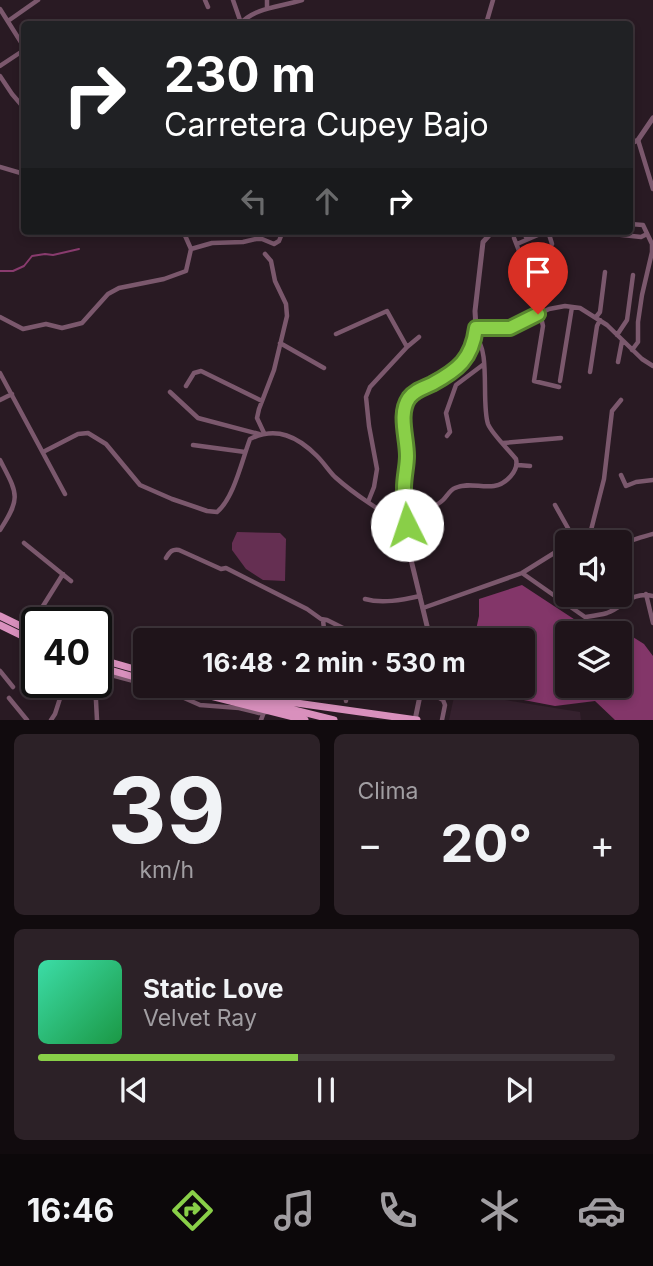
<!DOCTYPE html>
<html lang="es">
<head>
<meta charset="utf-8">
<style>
	body { margin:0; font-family:Inter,sans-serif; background:#2c2127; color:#f1f3f6; height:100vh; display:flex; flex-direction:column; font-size:26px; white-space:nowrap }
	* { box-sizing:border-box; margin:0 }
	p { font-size:23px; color:#a19ea2 }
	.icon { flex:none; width:38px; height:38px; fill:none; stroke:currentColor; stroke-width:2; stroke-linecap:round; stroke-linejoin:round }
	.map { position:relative; height:720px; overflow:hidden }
	.details { display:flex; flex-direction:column; gap:14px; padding:14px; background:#110b0e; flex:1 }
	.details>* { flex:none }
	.guide { position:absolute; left:21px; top:21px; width:612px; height:214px; border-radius:7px; box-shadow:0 4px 10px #0003,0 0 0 2px #3c3339; background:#202124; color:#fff; overflow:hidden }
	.fabs { position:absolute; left:555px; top:530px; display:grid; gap:14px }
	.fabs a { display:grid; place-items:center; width:77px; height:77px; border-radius:7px; background:#1f141a; box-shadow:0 4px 10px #0003,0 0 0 2px #3c3339; font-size:35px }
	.speed { position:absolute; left:21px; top:607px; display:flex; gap:14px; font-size:35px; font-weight:700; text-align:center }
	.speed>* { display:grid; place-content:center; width:91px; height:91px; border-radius:50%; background:#1f141a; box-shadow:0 4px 10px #0003,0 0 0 2px #3c3339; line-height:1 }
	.speed .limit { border:4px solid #111; border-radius:10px; background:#fff; color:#111 }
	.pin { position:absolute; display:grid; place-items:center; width:60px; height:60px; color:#fff; margin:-72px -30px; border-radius:50% 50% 50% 0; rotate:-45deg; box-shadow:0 0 7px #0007 }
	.pin .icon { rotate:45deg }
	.me { position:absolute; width:77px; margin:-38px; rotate:356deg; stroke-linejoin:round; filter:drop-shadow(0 0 5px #0008) }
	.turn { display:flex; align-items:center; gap:24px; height:147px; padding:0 28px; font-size:32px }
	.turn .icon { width:91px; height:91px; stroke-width:2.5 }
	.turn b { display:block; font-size:49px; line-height:60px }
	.lanes { display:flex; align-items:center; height:66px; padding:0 28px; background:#0003; justify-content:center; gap:35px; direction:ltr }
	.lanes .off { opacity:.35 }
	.big { font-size:52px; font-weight:700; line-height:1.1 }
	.details .card { flex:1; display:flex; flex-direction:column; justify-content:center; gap:10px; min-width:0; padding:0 24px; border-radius:10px; background:#2c2127 }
	.details .dial { align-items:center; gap:0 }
	.dial b { font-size:91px; line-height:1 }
	.song { display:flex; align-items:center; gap:21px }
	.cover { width:84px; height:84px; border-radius:10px; background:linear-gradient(135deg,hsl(160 70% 55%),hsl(140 70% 35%)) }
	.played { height:7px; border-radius:4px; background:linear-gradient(90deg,#89cf48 45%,#3c3339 45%) }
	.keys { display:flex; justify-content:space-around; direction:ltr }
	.heat { display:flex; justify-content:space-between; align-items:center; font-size:38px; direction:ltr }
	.details .tiles { flex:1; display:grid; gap:14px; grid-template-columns:1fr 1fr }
	.card:last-child { grid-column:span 2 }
	.trip { position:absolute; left:133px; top:628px; width:402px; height:70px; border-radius:7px; background:#1f141a; box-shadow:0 4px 10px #0003,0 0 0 2px #3c3339; font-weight:700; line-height:70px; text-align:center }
	.menu { display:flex; height:112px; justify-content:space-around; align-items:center; background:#0c080a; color:#a19ea2 }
	.menu .icon { width:49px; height:49px }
	.menu .active { color:#89cf48 }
	.menu b { font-size:32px; color:#f1f3f6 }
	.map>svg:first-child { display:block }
</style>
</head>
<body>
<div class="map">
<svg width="653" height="720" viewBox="0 0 653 720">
	<rect width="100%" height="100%" fill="#291a23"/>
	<path fill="#35212e" d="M455 692 580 712 581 720H449Z"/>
	<path fill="#652f52" d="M237 532 280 533 286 539 285 581 263 580 246 569 232 550V543Z"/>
	<path fill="#833669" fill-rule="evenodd" d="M522 585 586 627H617L644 644 653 656V720H615L595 701 555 706 471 690 469 686H523V640H471L474 639 479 616V599ZM567 634H620V686H567Z"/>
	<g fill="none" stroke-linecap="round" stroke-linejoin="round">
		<path stroke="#893b6e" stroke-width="2" d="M0 271H13L24 266 32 256 45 254 53 255 79 249"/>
		<path stroke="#7b586d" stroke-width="4.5" d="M205 0 208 7
			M233 0 241 23
			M267 0V8
			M0 9 24 47
			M8 21 38 0
			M240 24C255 7 281 7 302 0
			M486 24 493 0
			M0 66 24 50
			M0 76 12 94 24 108
			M638 140 653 189
			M0 167 24 174
			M630 224 643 225 652 244V252L642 295 638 322V342L632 350
			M523 231 527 239
			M548 231 552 244
			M585 231 641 237 647 234
			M514 238 521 256
			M517 244 547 231
			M191 249 212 243 243 242 256 239H262L274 244 279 241 283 231
			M540 313 543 326 534 381 559 387
			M0 317 23 329 46 324 62 328 82 323 108 294 119 288 164 279 186 271 191 249 183 231
			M596 317 600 312 605 272
			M476 328H510L549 309 565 306 580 308 607 325 642 359 653 366
			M336 334 387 311 407 347
			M617 335 627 320 633 275
			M280 343 324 368
			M618 362 622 341
			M590 372 597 326 600 320
			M0 373 65 494
			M560 381 572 307
			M186 386 194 373 201 371 262 401
			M170 392 198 418 259 434
			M0 400 12 394
			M264 433 257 418 259 409 274 370 287 316 286 304 275 281 271 261 265 254
			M447 436 450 432 446 413 456 385 484 364
			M503 443 561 438
			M193 445 245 452
			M43 452 78 434 88 433 106 444 140 485 172 499 207 511 217 512C234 498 242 460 250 439 277 426 298 437 317 456 324 463 329 471 335 477 354 494 384 514 406 525
			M0 460C17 493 22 497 0 530
			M518 465 530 466
			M621 475 626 486 636 482 653 480
			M368 502 374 487 377 469 369 426 366 397 370 387 407 347 419 337
			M555 505 569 530 572 542
			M406 511C419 509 434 509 443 500 447 496 450 490 455 488 468 482 481 488 494 486 506 484 519 471 516 459 509 450 492 434 488 424 481 404 491 348 475 337
			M574 542H582
			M588 542 604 479 612 411 621 400
			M24 543 71 581
			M620 550C628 539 640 538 653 534
			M166 558C170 552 171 549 179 550L221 569 226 568 307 609 321 619 327 620 349 631 365 640
			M522 573 585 617C592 616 600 615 607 613 624 607 631 591 653 596
			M646 594 653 623
			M365 599C382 604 402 600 420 596
			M423 608 522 573 567 545
			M323 620 324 629 328 631H337L340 640
			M28 630 63 574
			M174 640 177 629
			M0 671 13 687
			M96 671 145 684
			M95 682 97 720
			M151 686 164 689 200 705 239 708 259 713 267 712
			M345 686 346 701
			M421 692 434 695 443 700 445 705 442 720
			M9 698 27 720
			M51 720 55 714 63 689 69 688 96 696
			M261 720 264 712"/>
		<path stroke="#7b586d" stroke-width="5" d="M630 144 638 140 653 118
			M428 640V630L406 539V511L404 489 407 456 404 422 405 407 408 399 415 392 432 384 459 367 472 350 476 328 475 311 483 242 493 231
			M415 720 422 686"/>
		<path stroke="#d990bd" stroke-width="7" d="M0 616 37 634
			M0 625 37 643
			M96 658 145 672
			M96 666 145 680
			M171 686 305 720
			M199 686 334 720
			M264 702 282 701 417 720"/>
	</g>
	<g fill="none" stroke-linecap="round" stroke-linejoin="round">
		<defs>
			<path id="route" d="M407 525C406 513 404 500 404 488 404 477 407 466 407 456 407 437 398 414 409 398 415 390 424 388 432 384 458 370 472 359 476 328H510L538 314"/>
		</defs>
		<use href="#route" stroke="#59872f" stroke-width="18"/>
		<use href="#route" stroke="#89cf48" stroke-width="12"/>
	</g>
</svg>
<div class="fabs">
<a><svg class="icon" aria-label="sound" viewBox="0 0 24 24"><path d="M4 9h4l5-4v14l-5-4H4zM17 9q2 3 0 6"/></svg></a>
<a><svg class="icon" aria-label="layers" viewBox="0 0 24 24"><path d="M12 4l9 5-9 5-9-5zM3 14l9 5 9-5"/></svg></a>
</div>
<div class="speed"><div class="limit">40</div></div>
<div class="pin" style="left:538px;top:314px;background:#d93025"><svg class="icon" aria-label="arrive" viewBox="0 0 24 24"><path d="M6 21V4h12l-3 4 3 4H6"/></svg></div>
<svg class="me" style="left:407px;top:525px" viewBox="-20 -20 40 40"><circle r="19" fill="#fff"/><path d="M0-13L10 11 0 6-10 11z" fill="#89cf48"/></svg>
<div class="trip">16:48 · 2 min · 530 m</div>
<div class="guide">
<div class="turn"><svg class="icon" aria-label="right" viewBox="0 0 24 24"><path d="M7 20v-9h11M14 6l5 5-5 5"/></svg><div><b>230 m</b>Carretera Cupey Bajo</div></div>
<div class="lanes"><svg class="icon off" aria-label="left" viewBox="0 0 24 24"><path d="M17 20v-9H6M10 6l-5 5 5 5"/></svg><svg class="icon off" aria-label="ahead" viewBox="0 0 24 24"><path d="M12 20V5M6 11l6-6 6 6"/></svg><svg class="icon" aria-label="right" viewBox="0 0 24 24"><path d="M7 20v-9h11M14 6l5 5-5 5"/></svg></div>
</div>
</div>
<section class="details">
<div class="tiles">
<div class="card dial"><b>39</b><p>km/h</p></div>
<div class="card"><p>Clima</p>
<div class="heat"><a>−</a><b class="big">20°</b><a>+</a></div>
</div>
<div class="card">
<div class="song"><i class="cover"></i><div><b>Static Love</b><p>Velvet Ray</p></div></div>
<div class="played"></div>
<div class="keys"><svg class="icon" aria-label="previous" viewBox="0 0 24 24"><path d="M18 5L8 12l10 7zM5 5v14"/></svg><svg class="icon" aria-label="pause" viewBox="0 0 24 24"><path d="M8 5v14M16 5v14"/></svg><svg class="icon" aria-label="next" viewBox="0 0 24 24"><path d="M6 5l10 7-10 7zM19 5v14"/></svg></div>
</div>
</div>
</section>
<nav class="menu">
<b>16:46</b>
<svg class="icon active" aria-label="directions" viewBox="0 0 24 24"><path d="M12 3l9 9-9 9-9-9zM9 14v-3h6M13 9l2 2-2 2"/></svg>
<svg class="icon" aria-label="music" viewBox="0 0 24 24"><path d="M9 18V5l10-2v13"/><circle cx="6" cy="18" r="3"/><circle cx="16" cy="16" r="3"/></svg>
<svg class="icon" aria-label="phone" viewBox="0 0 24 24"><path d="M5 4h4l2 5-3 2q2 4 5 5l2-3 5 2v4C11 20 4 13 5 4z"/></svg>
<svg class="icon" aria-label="climate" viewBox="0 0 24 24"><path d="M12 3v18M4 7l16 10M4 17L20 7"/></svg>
<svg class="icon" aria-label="car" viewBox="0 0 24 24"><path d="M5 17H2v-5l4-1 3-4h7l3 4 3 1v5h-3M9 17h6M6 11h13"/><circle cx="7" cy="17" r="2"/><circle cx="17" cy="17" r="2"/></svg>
</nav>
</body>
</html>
